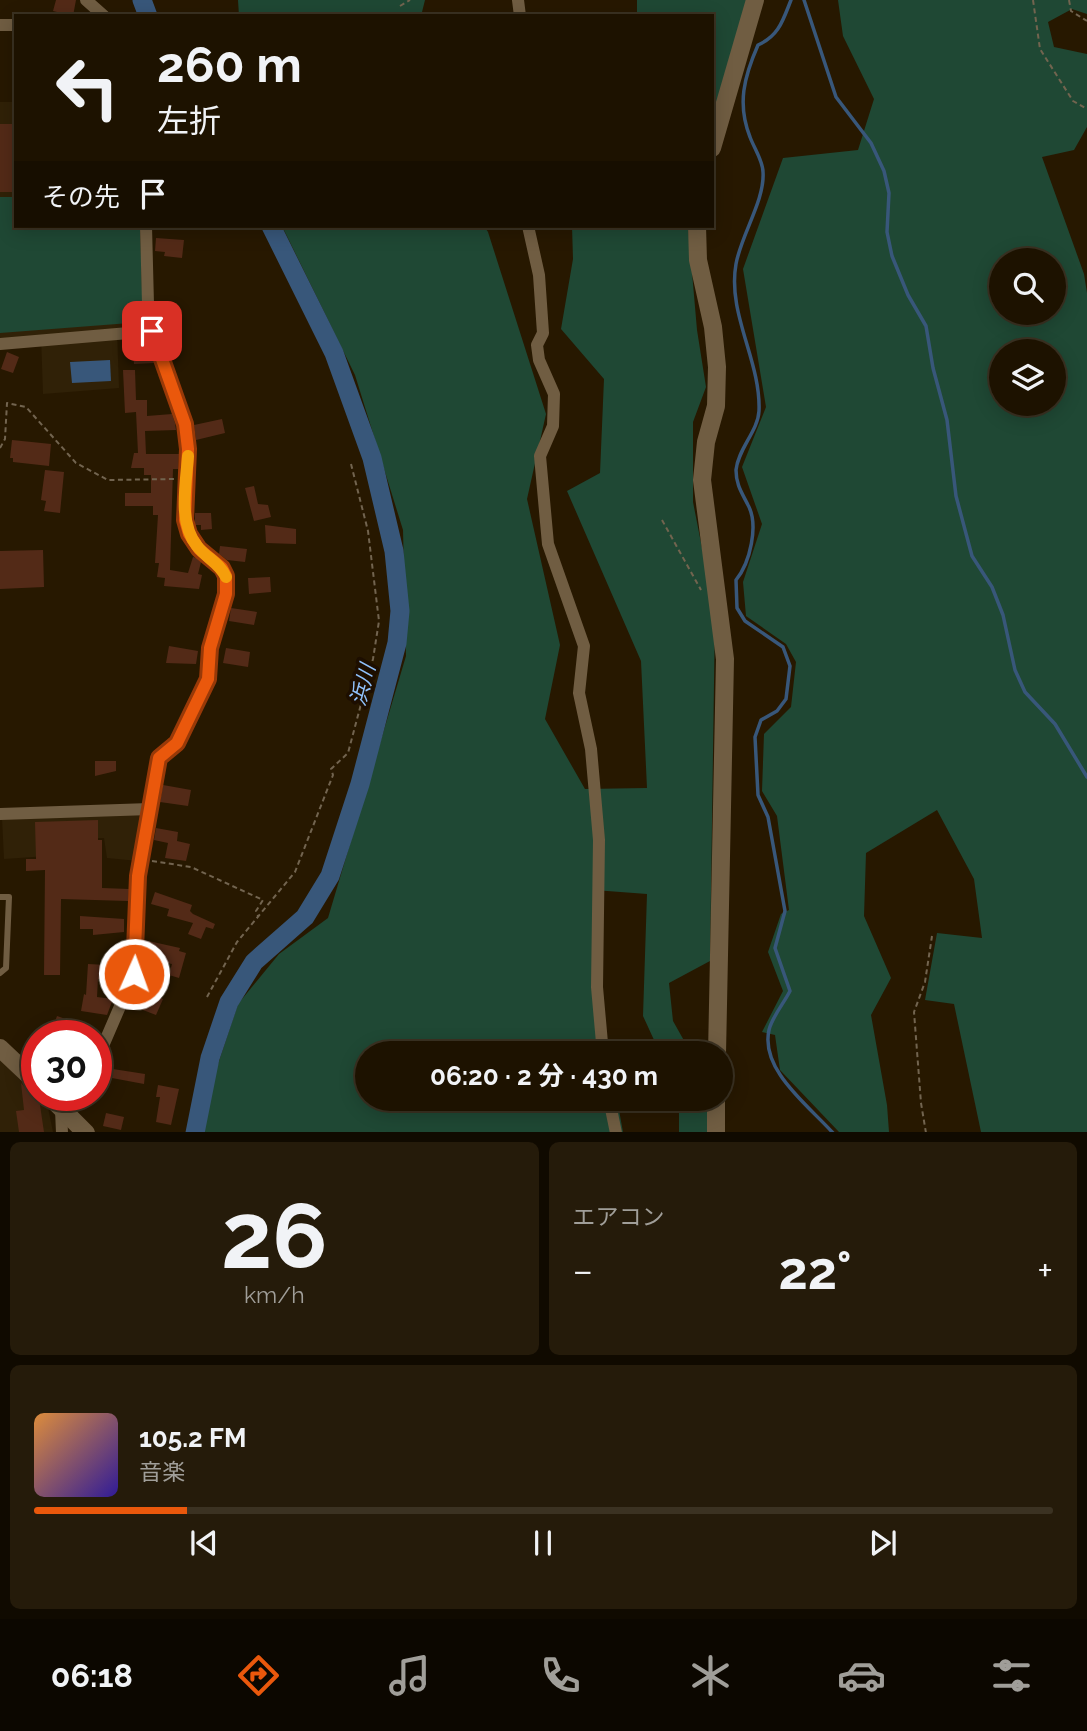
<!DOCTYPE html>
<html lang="ja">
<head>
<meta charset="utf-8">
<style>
	body { margin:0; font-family:Raleway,"Noto Sans JP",sans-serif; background:#251b0a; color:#f1f3f6; height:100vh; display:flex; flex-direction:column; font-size:26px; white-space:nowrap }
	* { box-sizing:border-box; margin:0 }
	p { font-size:23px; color:#a09e99 }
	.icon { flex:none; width:38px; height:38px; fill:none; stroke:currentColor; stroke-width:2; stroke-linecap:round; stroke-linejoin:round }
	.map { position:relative; height:1132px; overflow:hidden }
	.drawer { display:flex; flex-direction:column; gap:10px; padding:10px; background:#100a00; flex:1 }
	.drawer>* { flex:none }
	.top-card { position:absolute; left:14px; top:14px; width:700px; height:214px; border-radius:0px; box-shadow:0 4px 18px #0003,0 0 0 2px #3b3222; background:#1d1200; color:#f1f3f6; overflow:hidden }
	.tools { position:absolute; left:989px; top:248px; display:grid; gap:14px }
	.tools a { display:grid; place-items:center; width:77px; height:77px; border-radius:50%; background:#1d1200; box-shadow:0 4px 18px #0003,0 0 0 2px #3b3222; font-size:35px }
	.speed { position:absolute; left:21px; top:1020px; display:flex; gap:14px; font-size:35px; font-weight:700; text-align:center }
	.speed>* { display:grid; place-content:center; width:91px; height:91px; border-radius:50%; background:#1d1200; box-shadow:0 4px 18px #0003,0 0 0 2px #3b3222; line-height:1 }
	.speed .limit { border:10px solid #d22; background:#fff; color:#111 }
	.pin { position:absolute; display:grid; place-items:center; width:60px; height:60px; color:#fff; margin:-30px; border-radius:14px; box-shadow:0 4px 10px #0006 }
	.me { position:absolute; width:77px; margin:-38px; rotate:2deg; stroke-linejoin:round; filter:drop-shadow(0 0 5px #0008) }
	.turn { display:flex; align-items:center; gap:24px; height:147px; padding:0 28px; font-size:32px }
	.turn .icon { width:91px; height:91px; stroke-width:2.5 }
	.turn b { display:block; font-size:49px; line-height:60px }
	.then { display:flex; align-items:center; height:66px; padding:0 28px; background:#0003; gap:14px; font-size:26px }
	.big { font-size:52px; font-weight:700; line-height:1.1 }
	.drawer .widget { flex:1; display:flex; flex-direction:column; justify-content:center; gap:10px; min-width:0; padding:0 24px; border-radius:10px; background:#251b0a }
	.drawer .dial { align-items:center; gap:0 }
	.dial b { font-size:91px; line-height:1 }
	.song { display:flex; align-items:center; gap:21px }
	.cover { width:84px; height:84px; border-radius:10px; background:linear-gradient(135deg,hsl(30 70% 55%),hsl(250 70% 35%)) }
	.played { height:7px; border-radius:4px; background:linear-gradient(90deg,#ea580c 15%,#3b3222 15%) }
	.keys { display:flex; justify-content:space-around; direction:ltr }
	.heat { display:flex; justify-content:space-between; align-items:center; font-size:38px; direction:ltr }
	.drawer .tiles { flex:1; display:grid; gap:10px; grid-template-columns:1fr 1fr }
	.widget:last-child { grid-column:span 2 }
	.trip { position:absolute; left:355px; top:1041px; width:378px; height:70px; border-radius:35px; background:#1d1200; box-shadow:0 4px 18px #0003,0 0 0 2px #3b3222; font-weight:700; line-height:70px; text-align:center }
	.menu { display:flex; height:112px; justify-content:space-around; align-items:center; background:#0c0700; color:#a09e99 }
	.menu .icon { width:49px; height:49px }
	.menu .selected { color:#ea580c }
	.menu b { font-size:32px; color:#f1f3f6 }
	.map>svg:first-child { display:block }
</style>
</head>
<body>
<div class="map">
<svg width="1087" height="1133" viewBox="0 0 1087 1133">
	<rect width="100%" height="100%" fill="#271800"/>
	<path fill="#302107" d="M0 102H16V226H143L146 327 117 330 119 388 43 394 41 336 0 339Z
		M147 811 138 861 107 858 104 838H63V855L4 859 2 818Z
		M0 1054 37 1089V1096L46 1098 53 1132H0Z"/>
	<path fill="#1f4834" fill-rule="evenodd" d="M238 0H425L421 16H239Z
		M637 0H754L712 127V16H637Z
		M838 0H1087V14L1072 9 1048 22 1054 47 1087 54V127L1074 150 1042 157 1084 274 1087 293V1132H981L954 1004 925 1000 937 933 982 938 974 879 937 810 866 853 864 916 891 978 871 1015 887 1105 889 1132H839L780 1070 775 1035 762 1032 783 991 768 952 781 914 789 910 777 816 762 791 764 734 791 707 796 662 786 644 746 616 743 582 762 524 742 467 766 407 743 269 783 158 858 150 874 99 843 36ZM1001 261H1054V313H1001ZM1001 352H1054V404H1001Z
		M0 197H16V226H140L143 322 0 333Z
		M282 226H484L488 232 546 414 527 499 560 645 545 719 585 789 647 788 641 661 567 491 600 473 604 379 561 329 573 259 572 226H688L697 330 706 387 693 422V502L715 614 710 961 669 983 673 1021 691 1053H660L643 1016 647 894 594 890 608 1053 368 1054V1099H617L623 1132 203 1133 207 1097 238 1004 279 954 328 918 406 656 403 530 355 375Z
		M679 1099H710L709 1132H679Z"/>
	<path fill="#38577a" d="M110 360 111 381 72 383 70 362Z"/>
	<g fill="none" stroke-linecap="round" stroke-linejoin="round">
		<path stroke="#38577a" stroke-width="3.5" d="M791 0C783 20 779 36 758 45 744 77 737 104 750 137 754 148 763 161 763 172 765 200 741 235 736 264 727 314 761 361 759 411 758 431 738 449 736 470 736 485 742 493 748 505 759 525 750 563 736 580L737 608 745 621 783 647 790 666 786 699 777 711 761 720 755 737 758 795 768 817 785 911 775 948 790 991C784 1003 772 1017 769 1030 760 1070 809 1106 833 1133
			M804 0 836 97 871 143 884 171 889 193 887 232 892 256 908 295 926 326 933 368 947 420 956 496 972 556 992 587 1003 615 1015 670 1025 692 1055 724 1087 777"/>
		<path stroke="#38577a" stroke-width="19" d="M142 0 148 16
			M195 1133 210 1058 229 1002 254 962 305 917 330 876 360 784 397 643 400 611 394 551 372 458 334 353 271 226"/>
	</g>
	<path fill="#532a17" d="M56 0H76L73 16 53 11Z
		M0 124H16V192H0Z
		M156 238 184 240 182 258 164 256 165 252 155 251Z
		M150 351 154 363 134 364 133 352Z
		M7 352 19 357 13 373 1 369Z
		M123 370H135L136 400H147V416L172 414 175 423 176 430 145 431 146 454H179L178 469H173L170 570 188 573 193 557 197 558 201 562 198 574 202 575 199 589 164 586 165 578 157 577 159 563H155L158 515H153V506H125V493H151V475H144V468H131L134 453H138L136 412 125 413Z
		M222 419 225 433 196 440 194 425Z
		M12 440 51 444 49 466 13 462V458H10Z
		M45 470 64 472 60 513 44 511 46 501 41 500Z
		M254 486 258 504 268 505 271 517 254 521 245 488Z
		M195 513H211L212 529 201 530V525H195Z
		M265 525 296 529V544L266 543Z
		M220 546 247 549 245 562 227 560 219 554Z
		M43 550 44 587 0 589V551Z
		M270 577 271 592 249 594 248 578Z
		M231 608 257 612 254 625 229 621Z
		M169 646 198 651 196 664 166 663Z
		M226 648 250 652 248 667 223 663Z
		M95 761H116V771L95 776Z
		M163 785 191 790 188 806 160 802Z
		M98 820V840H102V888L129 889 128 901 61 899 60 975H44L45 870 26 871V859H36L35 822Z
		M156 828 178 832 177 841 190 844 186 861 165 858 168 843 154 840Z
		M155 892 192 905 190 911 193 914 215 924 213 929 206 927 201 939 188 934 193 923 167 916 169 909 151 904Z
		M80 916 124 919V932L93 935V929H80Z
		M144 940 180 948 179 951 186 953 179 978 169 975 172 964 143 959Z
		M88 964 126 966 122 980 98 979 97 997 113 999 107 1015 81 1011 84 994 86 995Z
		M137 989 163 999 156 1015 130 1005Z
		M57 1016 80 1024 77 1032 70 1030 68 1036 52 1030Z
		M113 1069 145 1074 144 1084 112 1078Z
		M21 1083 29 1092 35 1094 40 1105 44 1132H19L16 1111 24 1110Z
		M158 1085 179 1089 171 1125 156 1122 160 1097H156Z
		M106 1113 124 1117 121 1130 103 1126Z"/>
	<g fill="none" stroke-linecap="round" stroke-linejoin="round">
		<path stroke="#72644f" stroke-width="2" stroke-dasharray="5 3.5" stroke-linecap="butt" d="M1033 0 1040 49 1073 101 1087 109
			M1069 0 1071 11 1087 21
			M400 6 410 0
			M0 448 5 439 7 403 26 407 76 463 108 480 175 479
			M662 520 701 590
			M152 861 191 867 263 900 256 911 258 916
			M207 997 237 942 295 872 333 775 331 769 348 753 373 659 379 621 368 531 351 464
			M926 1133 921 1103 914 1012 925 982 932 936"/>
		<path stroke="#705d42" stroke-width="6" d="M0 897H9L6 968 0 973"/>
		<path stroke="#705d42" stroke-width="12" d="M86 0 104 16
			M518 0 520 16
			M0 25H16
			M528 226 539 275 543 333 537 345 539 360 554 394 553 426 540 456 548 544 584 646 579 693 591 749 599 840 597 987 603 1054
			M0 344 152 331
			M0 814 150 809
			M96 1062 134 974 138 876 159 758 177 743 208 679 210 648 226 594V576L222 567 199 549 189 535 185 520 188 449 185 424 152 331 148 304 146 226
			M609 1099 616 1133
			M62 1133 61 1109 69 1096"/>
		<path stroke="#705d42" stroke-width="18" d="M712 148 755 0
			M697 226 698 260 713 327 717 367 716 406 706 442 702 480 725 659 717 1054
			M0 1048 37 1083
			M49 1096 86 1133
			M716 1133V1099"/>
	</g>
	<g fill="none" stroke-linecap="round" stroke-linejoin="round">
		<defs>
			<path id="route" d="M134 974 138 876 159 758 177 743 208 679 210 648 226 594V576L222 568 199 549 189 534 185 520 188 449 185 424 152 331"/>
		</defs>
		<use href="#route" stroke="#983908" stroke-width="18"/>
		<use href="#route" stroke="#ea580c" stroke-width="12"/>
		<path stroke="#f59e0b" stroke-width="12" d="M188 456C186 485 178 522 197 546 206 558 220 563 226 577"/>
	</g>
	<g text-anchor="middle" stroke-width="7" stroke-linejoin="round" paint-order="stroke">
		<g font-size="21" font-style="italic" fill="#90c2fd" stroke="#1d0e00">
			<text transform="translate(363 685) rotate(-75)" y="7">浜川</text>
		</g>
	</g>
</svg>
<div class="tools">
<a><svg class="icon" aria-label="search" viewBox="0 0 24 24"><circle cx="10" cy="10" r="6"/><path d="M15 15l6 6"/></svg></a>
<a><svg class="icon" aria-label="layers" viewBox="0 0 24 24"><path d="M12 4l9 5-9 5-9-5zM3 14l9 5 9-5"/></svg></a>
</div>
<div class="speed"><div class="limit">30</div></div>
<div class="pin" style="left:152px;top:331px;background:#d93025"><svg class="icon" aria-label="arrive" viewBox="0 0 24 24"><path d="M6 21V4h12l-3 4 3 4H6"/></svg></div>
<svg class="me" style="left:134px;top:974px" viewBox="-20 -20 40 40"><circle r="17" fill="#ea580c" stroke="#fff" stroke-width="3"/><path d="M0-11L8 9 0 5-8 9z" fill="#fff"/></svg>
<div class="trip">06:20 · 2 分 · 430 m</div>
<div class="top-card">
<div class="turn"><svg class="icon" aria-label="left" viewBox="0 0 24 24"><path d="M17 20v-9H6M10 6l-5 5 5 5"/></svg><div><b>260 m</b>左折</div></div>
<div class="then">その先<svg class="icon" aria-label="arrive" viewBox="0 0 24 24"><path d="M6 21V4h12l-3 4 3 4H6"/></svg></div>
</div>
</div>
<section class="drawer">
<div class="tiles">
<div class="widget dial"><b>26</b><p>km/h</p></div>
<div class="widget"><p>エアコン</p>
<div class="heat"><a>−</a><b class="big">22°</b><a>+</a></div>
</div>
<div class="widget">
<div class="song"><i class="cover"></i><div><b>105.2 FM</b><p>音楽</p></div></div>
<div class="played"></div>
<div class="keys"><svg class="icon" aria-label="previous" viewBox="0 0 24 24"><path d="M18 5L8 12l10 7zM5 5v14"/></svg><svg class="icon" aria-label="pause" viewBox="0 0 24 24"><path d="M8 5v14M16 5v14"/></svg><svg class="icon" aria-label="next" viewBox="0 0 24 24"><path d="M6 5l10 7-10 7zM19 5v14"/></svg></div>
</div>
</div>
</section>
<nav class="menu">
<b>06:18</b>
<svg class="icon selected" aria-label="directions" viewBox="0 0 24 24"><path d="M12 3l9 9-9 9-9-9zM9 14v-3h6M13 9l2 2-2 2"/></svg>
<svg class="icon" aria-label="music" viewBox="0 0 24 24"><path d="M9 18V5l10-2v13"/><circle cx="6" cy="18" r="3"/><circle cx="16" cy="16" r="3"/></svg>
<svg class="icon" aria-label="phone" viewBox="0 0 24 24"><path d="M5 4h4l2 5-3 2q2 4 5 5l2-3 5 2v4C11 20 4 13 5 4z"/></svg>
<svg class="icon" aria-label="climate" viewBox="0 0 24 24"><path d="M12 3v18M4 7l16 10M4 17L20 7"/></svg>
<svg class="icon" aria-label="car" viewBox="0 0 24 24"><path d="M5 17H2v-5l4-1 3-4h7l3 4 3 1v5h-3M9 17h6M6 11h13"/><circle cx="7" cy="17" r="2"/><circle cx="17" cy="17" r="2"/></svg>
<svg class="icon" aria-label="filters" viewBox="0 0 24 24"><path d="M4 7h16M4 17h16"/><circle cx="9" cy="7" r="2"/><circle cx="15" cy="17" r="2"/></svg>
</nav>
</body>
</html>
